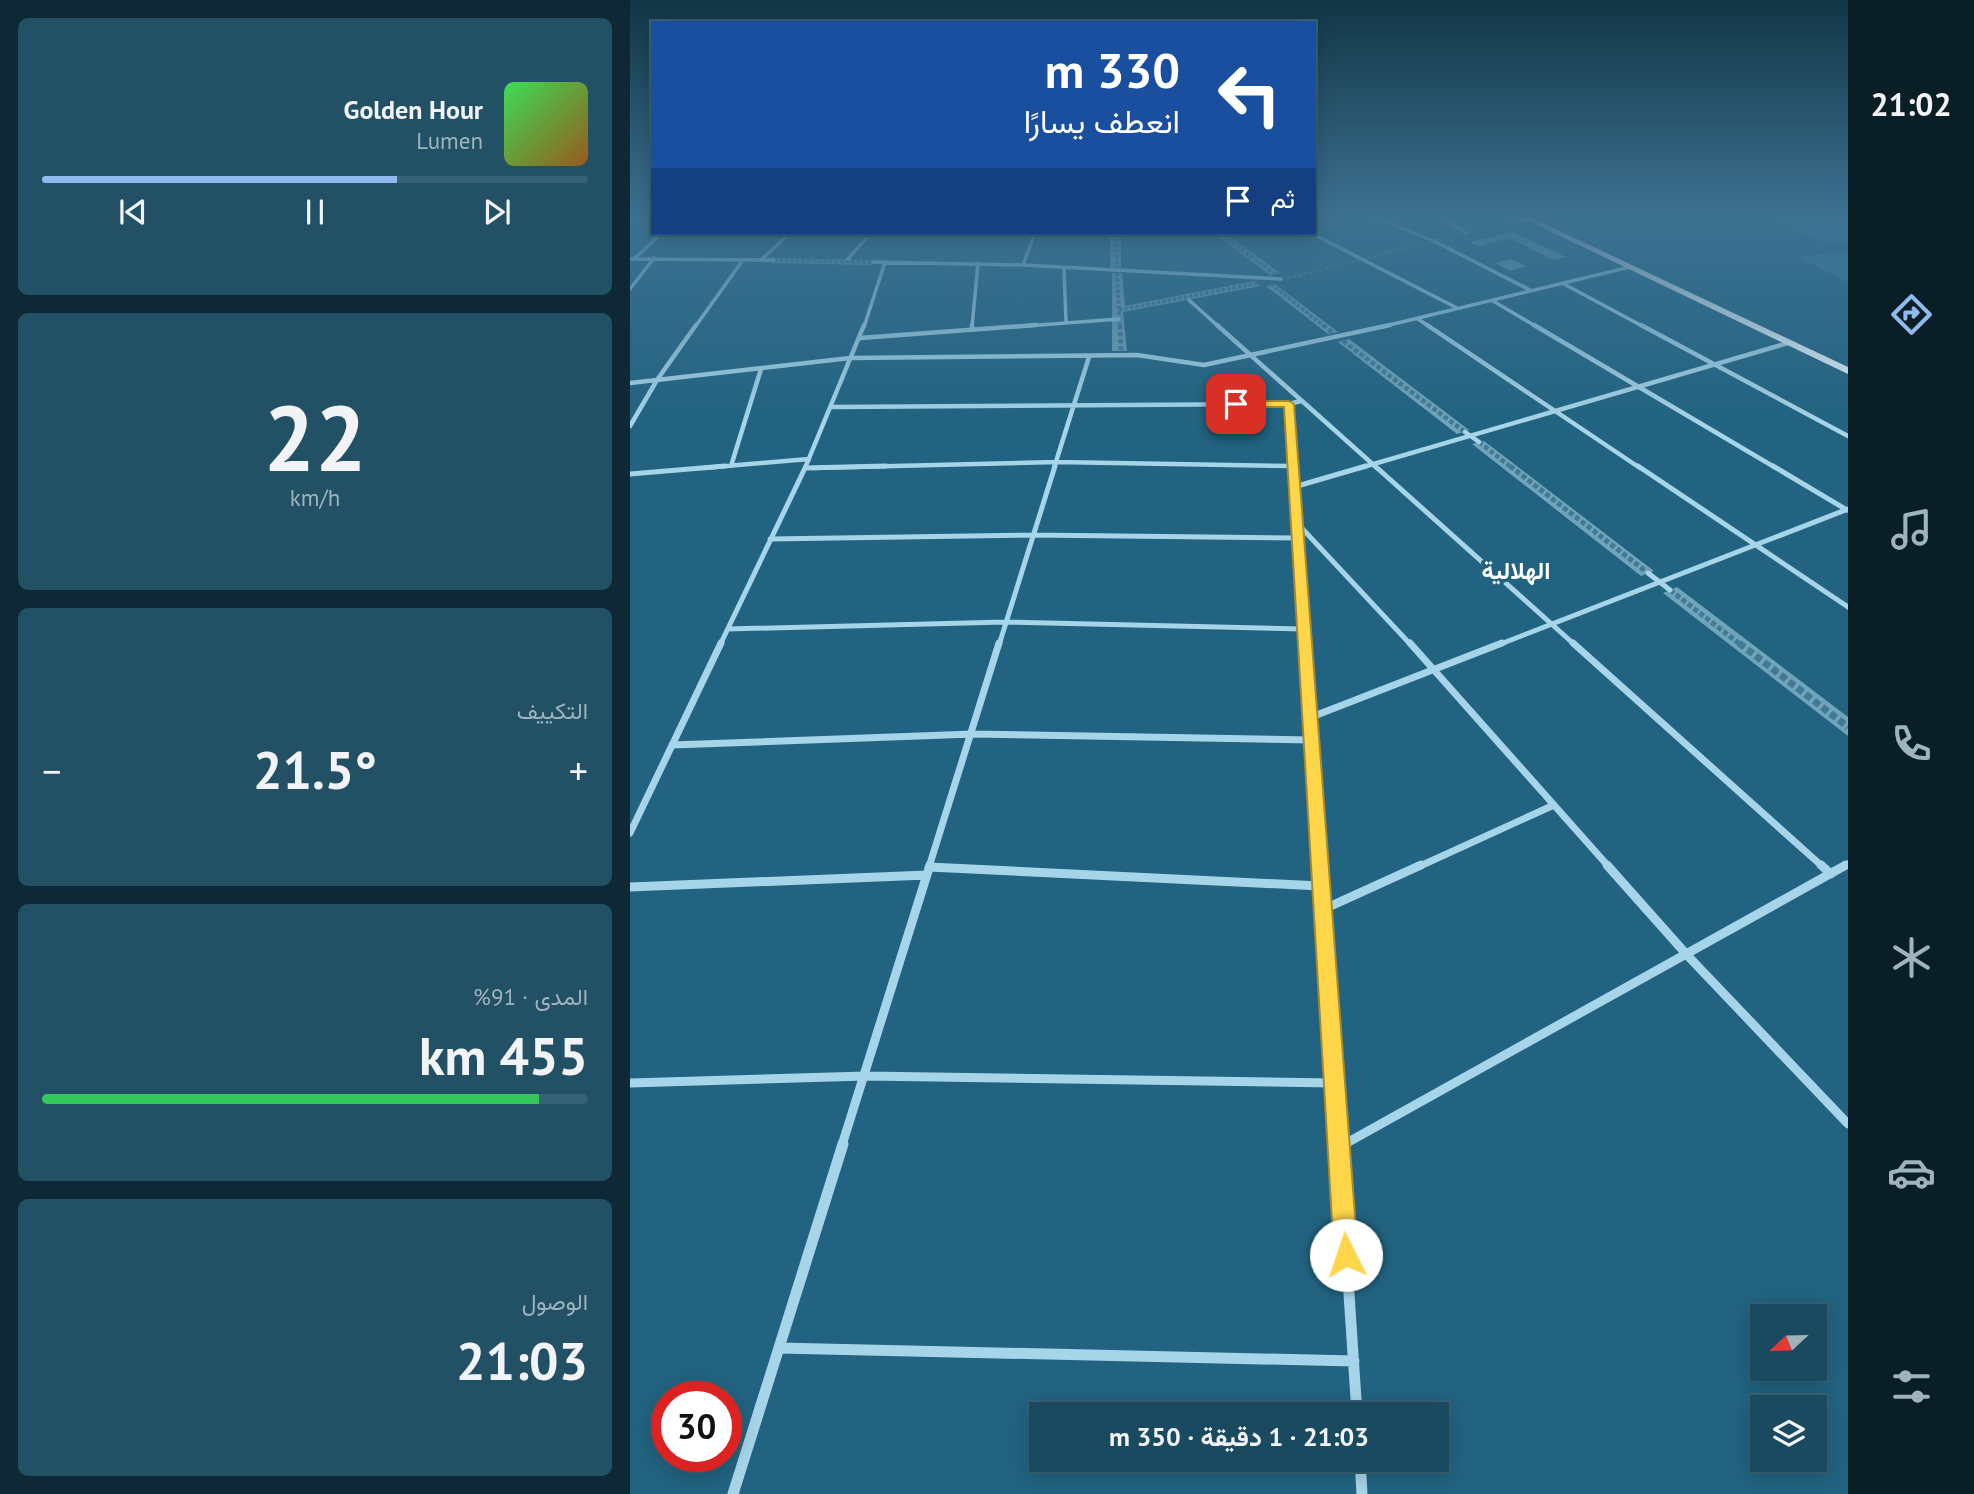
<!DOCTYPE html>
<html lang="ar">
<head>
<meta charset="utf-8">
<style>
	body { margin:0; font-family:"PT Sans",Vazirmatn,sans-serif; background:#225166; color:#f1f3f6; direction:rtl; height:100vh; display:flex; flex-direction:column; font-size:26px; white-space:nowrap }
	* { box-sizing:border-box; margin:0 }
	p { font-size:23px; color:#9fb3bd }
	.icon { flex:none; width:38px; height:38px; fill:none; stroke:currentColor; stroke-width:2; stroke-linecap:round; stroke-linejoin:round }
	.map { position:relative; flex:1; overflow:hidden; direction:ltr }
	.panel { display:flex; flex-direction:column; gap:18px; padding:18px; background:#0e2935; width:630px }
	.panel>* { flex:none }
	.banner { position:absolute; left:21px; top:21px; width:665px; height:214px; border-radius:0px; box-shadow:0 4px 18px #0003,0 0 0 2px #376275; direction:rtl; background:#1a4fa0; color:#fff; overflow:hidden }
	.needle { width:46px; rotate:248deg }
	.buttons { position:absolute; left:1120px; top:1304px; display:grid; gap:14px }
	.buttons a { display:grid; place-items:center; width:77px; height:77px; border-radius:0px; background:#194a60; box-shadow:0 4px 18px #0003,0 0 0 2px #376275; font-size:35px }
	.speed { position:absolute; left:21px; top:1381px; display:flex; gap:14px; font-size:35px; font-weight:700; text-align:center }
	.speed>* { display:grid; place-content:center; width:91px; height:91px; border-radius:50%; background:#194a60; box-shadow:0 4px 18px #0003,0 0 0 2px #376275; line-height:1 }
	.speed .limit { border:10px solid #d22; background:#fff; color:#111 }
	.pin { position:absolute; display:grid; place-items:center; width:60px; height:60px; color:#fff; margin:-30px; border-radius:14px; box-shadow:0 4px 10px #0006 }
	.me { position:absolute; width:77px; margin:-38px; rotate:356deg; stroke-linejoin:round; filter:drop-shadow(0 0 5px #0008) }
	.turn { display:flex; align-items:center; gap:24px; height:147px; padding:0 21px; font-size:32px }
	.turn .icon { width:91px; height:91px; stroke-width:2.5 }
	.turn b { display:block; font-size:49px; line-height:60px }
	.then { display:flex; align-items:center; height:66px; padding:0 21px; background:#0003; gap:14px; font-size:26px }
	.big { font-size:52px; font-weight:700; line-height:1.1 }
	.panel .card { flex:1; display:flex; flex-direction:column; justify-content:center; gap:10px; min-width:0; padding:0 24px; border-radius:10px; background:#225166 }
	.panel .dial { align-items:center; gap:0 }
	.dial b { font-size:91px; line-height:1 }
	.song { display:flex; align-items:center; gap:21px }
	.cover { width:84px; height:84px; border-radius:10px; background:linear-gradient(135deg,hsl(130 70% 55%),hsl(30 70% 35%)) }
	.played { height:7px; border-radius:4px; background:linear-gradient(90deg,#90b9f0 65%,#376275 65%) }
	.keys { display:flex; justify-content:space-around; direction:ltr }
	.heat { display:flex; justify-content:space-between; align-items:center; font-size:38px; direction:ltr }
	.charge { height:10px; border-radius:5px; background:linear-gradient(90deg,#34c759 91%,#376275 0) }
	.trip { position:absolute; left:399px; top:1402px; width:420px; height:70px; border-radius:0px; background:#194a60; box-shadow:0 4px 18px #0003,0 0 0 2px #376275; font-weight:700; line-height:70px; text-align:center; direction:rtl }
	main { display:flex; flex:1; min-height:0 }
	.menu { display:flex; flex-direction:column; width:126px; justify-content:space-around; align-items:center; background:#0a1e26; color:#9fb3bd }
	.menu .icon { width:49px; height:49px }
	.menu .selected { color:#90b9f0 }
	.menu b { font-size:32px; color:#f1f3f6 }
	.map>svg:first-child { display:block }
</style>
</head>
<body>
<main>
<nav class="menu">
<b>21:02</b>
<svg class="icon selected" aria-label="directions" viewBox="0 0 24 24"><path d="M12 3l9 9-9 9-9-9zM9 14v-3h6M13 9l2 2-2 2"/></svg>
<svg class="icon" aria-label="music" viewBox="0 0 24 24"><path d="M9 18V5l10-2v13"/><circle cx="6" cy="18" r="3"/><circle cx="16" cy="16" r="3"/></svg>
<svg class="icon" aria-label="phone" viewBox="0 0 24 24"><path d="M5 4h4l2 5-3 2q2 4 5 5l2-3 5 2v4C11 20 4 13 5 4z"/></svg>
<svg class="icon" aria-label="climate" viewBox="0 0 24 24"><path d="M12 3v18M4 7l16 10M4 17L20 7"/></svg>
<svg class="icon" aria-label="car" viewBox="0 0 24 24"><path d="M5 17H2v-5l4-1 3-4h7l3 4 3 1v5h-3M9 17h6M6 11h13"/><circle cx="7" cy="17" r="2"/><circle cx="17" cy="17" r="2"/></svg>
<svg class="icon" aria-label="filters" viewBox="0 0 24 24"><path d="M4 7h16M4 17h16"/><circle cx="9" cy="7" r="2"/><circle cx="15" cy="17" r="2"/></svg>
</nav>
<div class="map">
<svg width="1218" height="1494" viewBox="0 0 1218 1494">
	<rect width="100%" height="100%" fill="#216380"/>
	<path fill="#317d9c" d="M1168 214H1218V241L1198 245 1140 218Z
		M1218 250V282L1168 257Z"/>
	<path fill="#6fa4ba" d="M882 232 936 257 924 260 879 238 849 246 840 242Z
		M480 233H491V268H480Z
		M583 233H595L650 273 640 275Z
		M147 258 245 260 241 265 141 263Z
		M881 259 896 266 880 271 865 263Z
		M482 273H492L495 306 625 281 630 286 493 312 497 351H482Z
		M645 284 708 332 698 334 636 286Z
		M719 339 839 430 827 434 708 342Z
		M854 441 1024 571 1011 576 842 444Z
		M1047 587 1218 717V736L1033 593Z"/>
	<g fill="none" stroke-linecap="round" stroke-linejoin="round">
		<path stroke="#427a93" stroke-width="3.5" stroke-dasharray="3.5 2" stroke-linecap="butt" d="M486 233 487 268
			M589 233 645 274
			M144 260 243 262
			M487 273 490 327
			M657 278 886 221
			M641 284 695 327
			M489 310 628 283"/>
		<path stroke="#427a93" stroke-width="4.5" stroke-dasharray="4.5 2.5" stroke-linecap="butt" d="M490 325 491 351
			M693 325 703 333
			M713 341 835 432
			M849 442 882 468"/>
		<path stroke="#427a93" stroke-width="5" stroke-dasharray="5 2.5" stroke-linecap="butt" d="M880 466 1018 573
			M1040 590 1111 645"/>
		<path stroke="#427a93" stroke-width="7" stroke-dasharray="7 3.5" stroke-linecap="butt" d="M1109 643 1218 727"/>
		<path stroke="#a6d4e8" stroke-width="3.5" d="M737 214 804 241 902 291
			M805 214 836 233
			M886 221 899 219
			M681 233 827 308
			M0 259 144 260
			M4 259 32 233
			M218 259 241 233
			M131 260 160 233
			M243 262 393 265 651 279
			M393 265 405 233
			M434 269 436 321
			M934 284 1014 327
			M0 289 24 258
			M559 300 589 327
			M863 301 907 327
			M788 319 800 327
			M65 327 113 260
			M234 327 255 262
			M342 327 348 263
			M382 327 489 319
			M751 327 1000 267"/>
		<path stroke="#a6d4e8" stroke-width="4.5" d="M587 325 747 468
			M797 325 1010 468
			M904 325 1146 468
			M1011 325 1218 436
			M342 329V325
			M230 338 406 325
			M0 383 220 358 507 355 574 365 760 325
			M659 404 663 468
			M201 407 659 404 671 401
			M0 426 27 380 66 325
			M835 432 849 442
			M101 466 131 369
			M74 468 179 459
			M175 468 234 325
			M182 468 427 462 662 466
			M424 468 459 357
			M730 468 1158 343"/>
		<path stroke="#a6d4e8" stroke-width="5" d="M663 466 675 645
			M745 466 945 645
			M1008 466 1218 607
			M1143 466 1217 510
			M175 468 256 466
			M0 474 95 466
			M664 487 736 466
			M667 523 781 645
			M140 539 402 535 667 538
			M1018 573 1040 590
			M98 629 375 622 673 629
			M90 645 176 466
			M369 645 425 466
			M868 645 1218 509"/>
		<path stroke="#a6d4e8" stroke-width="7" d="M675 643 690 867
			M780 643 979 867
			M943 643 1193 867
			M679 718 872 643
			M42 745 343 734 681 740
			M0 833 91 643
			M299 867 369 643
			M788 867 924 805
			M1213 867 1218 864"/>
		<path stroke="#a6d4e8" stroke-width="9" d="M690 865 709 1145
			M977 865 1057 955 1218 1124
			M1191 865 1201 874
			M299 867 690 886
			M0 887 297 875
			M692 910 791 865
			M0 1083 236 1076 703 1083
			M212 1145 300 865
			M713 1145 1216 865"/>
		<path stroke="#a6d4e8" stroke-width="11" d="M709 1144 727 1414
			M708 1148 716 1144
			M149 1348 724 1361
			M730 1460 732 1494
			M103 1494 213 1144"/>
		<path fill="#e8f6fd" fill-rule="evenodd" d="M884 214H894L1218 367V374Z"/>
	</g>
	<linearGradient id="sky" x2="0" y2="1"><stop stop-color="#123646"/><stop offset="0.51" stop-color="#3d7191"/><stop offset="1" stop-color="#3d7191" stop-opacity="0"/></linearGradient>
	<rect width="1218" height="423" fill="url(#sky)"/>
	<path fill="#ffd54a" stroke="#a68a30" stroke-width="2" d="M659 401 664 404 728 1255 724 1263 716 1267 707 1263 704 1255 654 407H606L600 404 606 401Z"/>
	<g text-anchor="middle" stroke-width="7" stroke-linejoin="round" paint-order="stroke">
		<g font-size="24" font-weight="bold" fill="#fff" stroke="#216380">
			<text x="886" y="579">الهلالية</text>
		</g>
	</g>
</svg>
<div class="buttons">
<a><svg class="needle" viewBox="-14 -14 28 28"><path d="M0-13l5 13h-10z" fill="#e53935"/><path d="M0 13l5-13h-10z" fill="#9fb3bd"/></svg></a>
<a><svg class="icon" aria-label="layers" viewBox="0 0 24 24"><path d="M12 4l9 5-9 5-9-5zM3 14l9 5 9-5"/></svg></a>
</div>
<div class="speed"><div class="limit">30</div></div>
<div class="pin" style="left:606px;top:404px;background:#d93025"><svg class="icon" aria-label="arrive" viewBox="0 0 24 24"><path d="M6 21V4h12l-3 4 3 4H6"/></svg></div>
<svg class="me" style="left:716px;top:1255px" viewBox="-20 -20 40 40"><circle r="19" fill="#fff"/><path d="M0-13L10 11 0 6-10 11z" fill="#ffd54a"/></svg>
<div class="trip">21:03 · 1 دقيقة · 350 m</div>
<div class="banner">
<div class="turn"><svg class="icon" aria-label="left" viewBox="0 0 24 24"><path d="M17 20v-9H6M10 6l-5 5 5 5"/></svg><div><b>330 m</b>انعطف يسارًا</div></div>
<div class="then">ثم<svg class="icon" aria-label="arrive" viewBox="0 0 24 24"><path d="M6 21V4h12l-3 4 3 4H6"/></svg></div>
</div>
</div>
<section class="panel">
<div class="card">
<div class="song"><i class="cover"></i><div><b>Golden Hour</b><p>Lumen</p></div></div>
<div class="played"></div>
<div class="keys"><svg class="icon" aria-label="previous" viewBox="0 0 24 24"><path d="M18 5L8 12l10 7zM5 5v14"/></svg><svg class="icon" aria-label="pause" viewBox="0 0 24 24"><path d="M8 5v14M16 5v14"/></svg><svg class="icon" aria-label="next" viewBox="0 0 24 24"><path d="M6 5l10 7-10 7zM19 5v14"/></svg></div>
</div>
<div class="card dial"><b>22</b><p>km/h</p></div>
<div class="card"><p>التكييف</p>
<div class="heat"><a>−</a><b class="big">21.5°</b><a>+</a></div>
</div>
<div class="card"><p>المدى · 91%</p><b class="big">455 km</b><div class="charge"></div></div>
<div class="card"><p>الوصول</p><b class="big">21:03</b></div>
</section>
</main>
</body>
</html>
